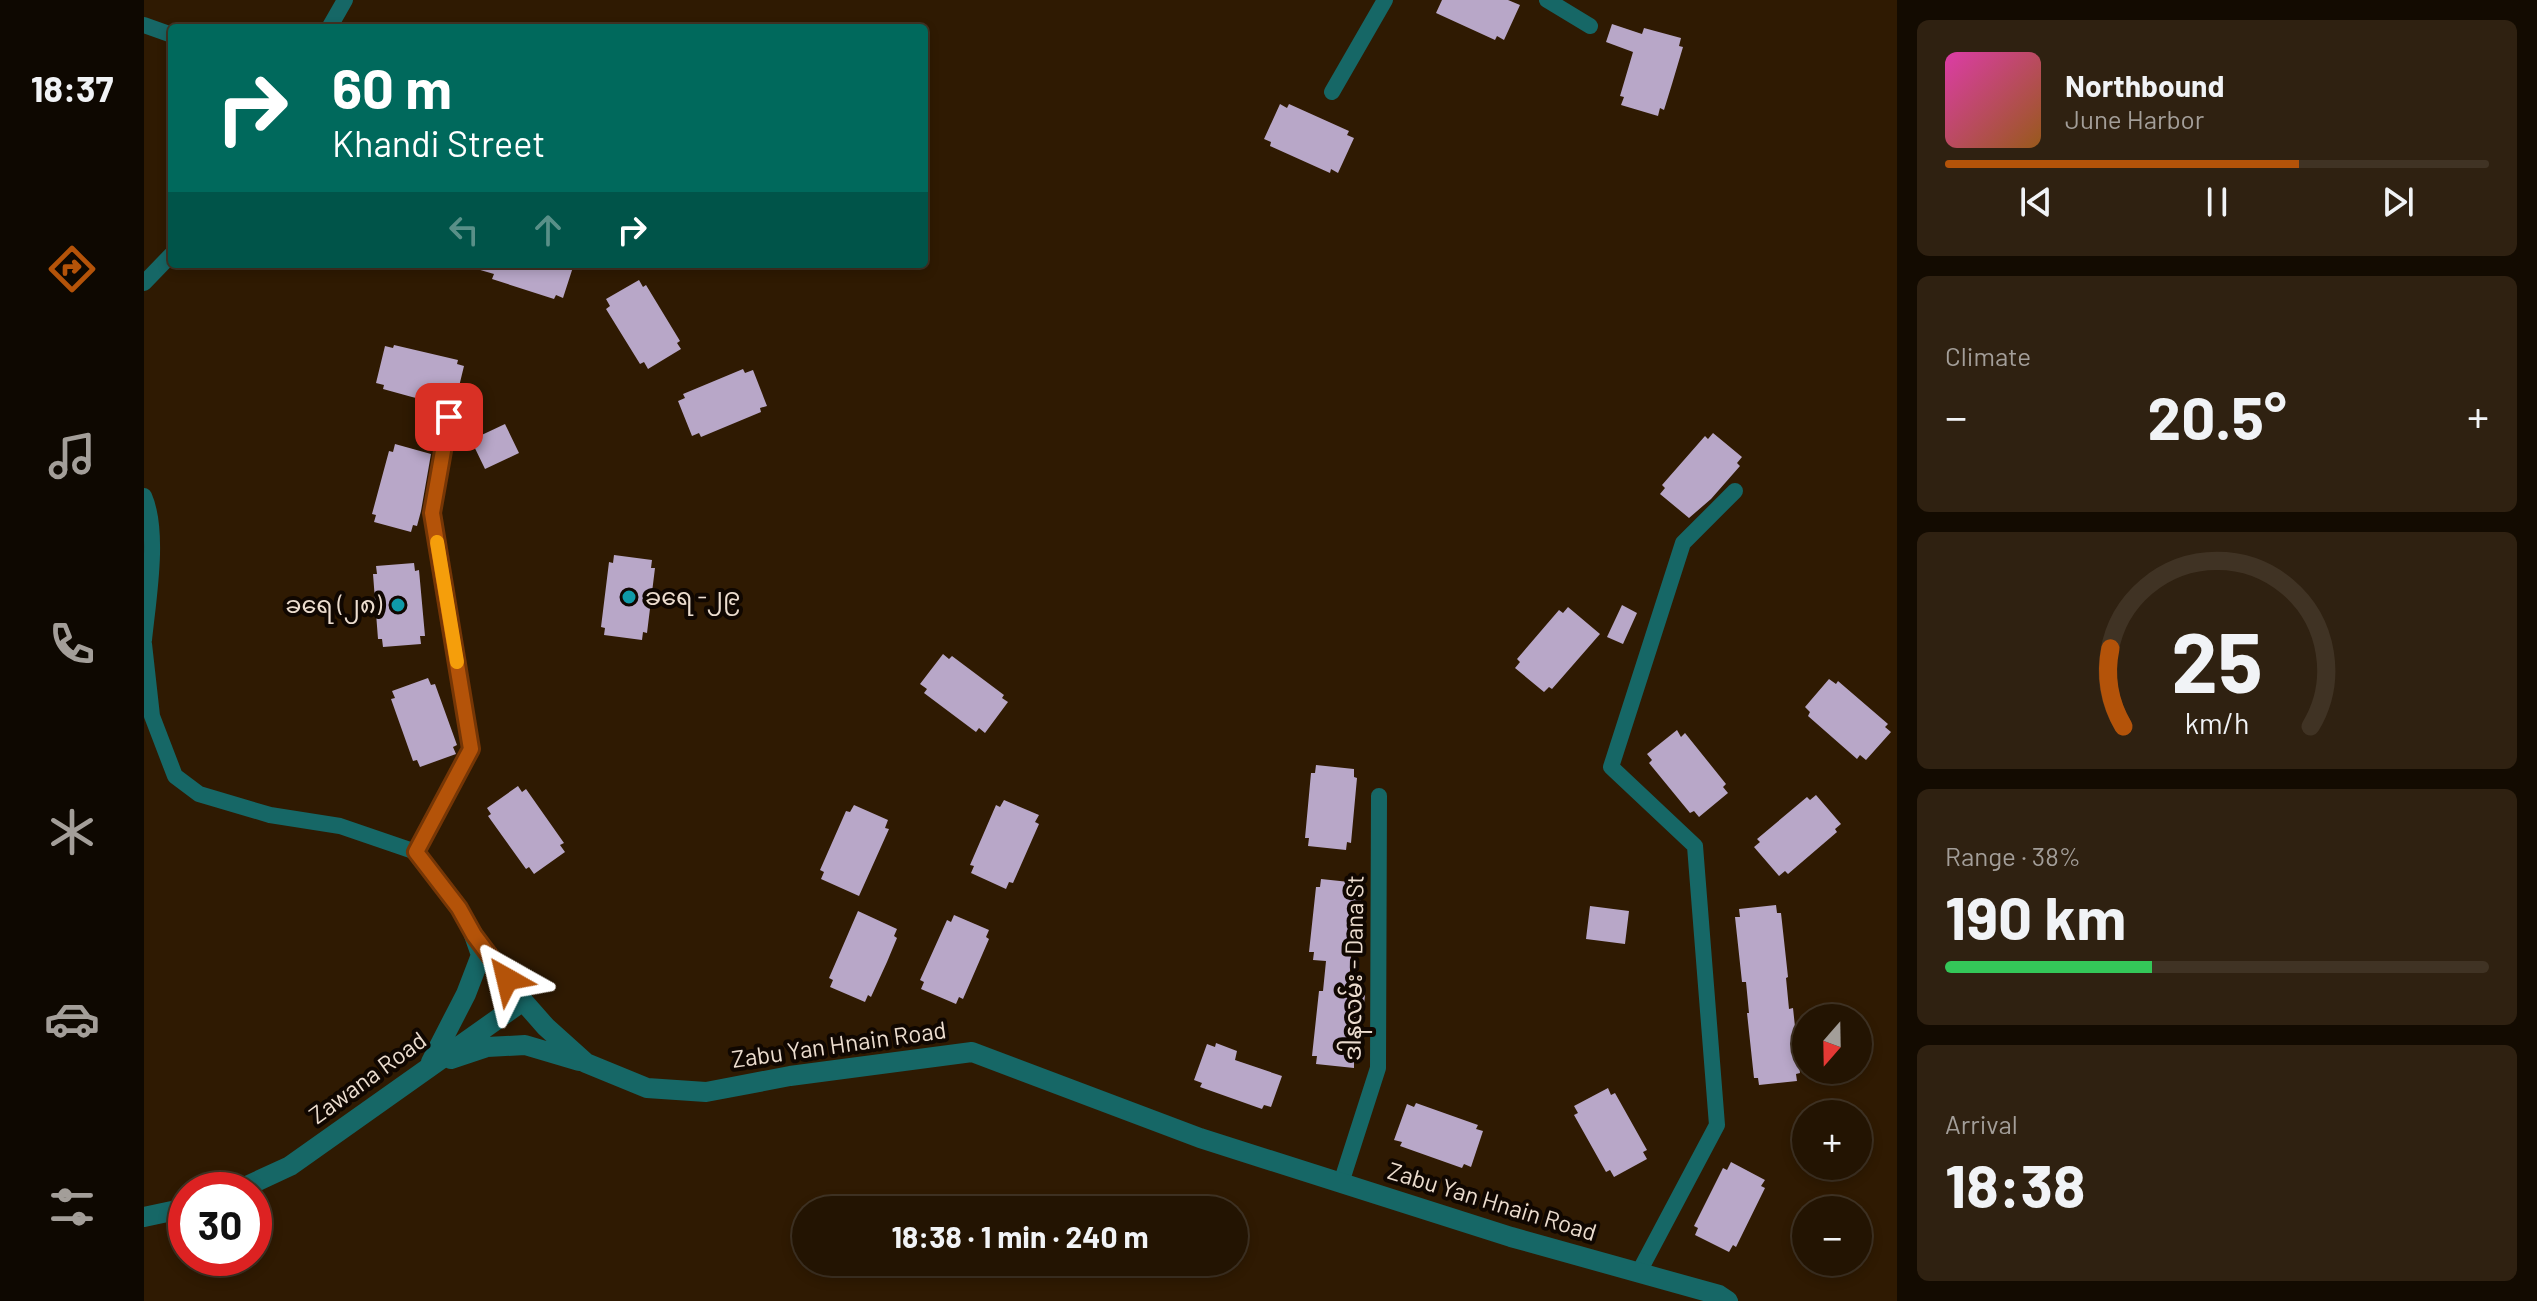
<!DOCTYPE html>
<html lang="en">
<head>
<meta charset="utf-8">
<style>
	body { margin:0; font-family:Barlow,"Noto Sans Myanmar",sans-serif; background:#2f2111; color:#f1f3f6; height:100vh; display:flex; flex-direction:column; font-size:30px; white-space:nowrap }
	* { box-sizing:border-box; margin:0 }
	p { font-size:26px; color:#a39e99 }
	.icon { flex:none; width:44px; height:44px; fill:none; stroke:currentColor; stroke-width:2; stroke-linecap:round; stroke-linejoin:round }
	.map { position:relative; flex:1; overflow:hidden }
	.details { display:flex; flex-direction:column; gap:20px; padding:20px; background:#130b01; width:640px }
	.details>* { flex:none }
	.banner { position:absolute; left:24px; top:24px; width:760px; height:244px; border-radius:8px; box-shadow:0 4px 12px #0003,0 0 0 2px #403324; background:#00695c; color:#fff; overflow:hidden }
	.needle { width:52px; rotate:200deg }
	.controls { position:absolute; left:1648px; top:1004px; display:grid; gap:16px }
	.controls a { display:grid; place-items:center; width:80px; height:80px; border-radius:50%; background:#231402; box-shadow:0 4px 12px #0003,0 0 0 2px #403324; font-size:40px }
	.speed { position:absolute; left:24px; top:1172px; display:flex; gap:16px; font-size:40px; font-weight:700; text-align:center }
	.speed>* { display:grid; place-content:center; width:104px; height:104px; border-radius:50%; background:#231402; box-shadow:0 4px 12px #0003,0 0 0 2px #403324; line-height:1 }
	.speed .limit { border:12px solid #d22; background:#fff; color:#111 }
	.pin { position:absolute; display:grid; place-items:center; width:68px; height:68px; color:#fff; margin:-34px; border-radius:16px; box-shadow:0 4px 12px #0006 }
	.me { position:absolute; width:88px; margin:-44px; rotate:323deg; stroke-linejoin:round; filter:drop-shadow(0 0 6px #0008) }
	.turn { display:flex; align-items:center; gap:28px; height:168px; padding:0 32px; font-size:36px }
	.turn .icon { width:104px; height:104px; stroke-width:2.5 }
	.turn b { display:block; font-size:56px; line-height:68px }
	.lanes { display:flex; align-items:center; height:76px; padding:0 32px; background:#0003; justify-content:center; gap:40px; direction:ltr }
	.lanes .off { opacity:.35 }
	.big { font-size:60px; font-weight:700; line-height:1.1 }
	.details .widget { flex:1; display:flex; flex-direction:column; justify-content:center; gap:12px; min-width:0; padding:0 28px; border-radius:12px; background:#2f2111 }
	.details .dial { align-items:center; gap:0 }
	.dial svg { height:208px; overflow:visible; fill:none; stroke:#403324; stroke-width:7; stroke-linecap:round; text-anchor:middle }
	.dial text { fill:#f1f3f6; stroke:none }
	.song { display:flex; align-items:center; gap:24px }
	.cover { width:96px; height:96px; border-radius:12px; background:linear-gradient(135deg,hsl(320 70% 55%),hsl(30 70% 35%)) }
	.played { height:8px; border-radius:4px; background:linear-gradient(90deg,#b45309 65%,#403324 65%) }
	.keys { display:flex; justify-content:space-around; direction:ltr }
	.heat { display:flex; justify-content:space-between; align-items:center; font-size:44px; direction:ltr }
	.charge { height:12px; border-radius:6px; background:linear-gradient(90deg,#34c759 38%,#403324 0) }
	.trip { position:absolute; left:648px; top:1196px; width:456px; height:80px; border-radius:40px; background:#231402; box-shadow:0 4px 12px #0003,0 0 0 2px #403324; font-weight:700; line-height:80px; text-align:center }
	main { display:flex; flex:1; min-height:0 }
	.tab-bar { display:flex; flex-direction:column; width:144px; justify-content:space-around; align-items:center; background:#0e0801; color:#a39e99 }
	.tab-bar .icon { width:56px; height:56px }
	.tab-bar .on { color:#b45309 }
	.tab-bar b { font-size:36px; color:#f1f3f6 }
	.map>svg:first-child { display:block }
</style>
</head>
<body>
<main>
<nav class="tab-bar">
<b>18:37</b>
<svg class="icon on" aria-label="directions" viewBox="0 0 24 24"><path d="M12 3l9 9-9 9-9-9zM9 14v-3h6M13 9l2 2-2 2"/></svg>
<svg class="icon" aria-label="music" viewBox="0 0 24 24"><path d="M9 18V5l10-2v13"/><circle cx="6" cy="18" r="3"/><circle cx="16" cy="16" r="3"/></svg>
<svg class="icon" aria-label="phone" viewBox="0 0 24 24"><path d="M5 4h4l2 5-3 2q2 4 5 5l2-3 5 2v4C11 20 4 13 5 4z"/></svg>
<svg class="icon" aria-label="climate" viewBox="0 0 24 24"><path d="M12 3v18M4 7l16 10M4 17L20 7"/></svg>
<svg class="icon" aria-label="car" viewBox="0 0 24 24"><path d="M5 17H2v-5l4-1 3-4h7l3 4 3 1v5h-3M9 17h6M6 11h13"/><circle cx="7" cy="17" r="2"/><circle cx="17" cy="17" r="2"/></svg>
<svg class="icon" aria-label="filters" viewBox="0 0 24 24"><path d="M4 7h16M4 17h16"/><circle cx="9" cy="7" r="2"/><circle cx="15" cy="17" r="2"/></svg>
</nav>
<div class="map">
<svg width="1753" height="1301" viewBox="0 0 1753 1301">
	<rect width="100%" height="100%" fill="#2f1a02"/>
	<path fill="#b8a7c8" d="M1298 0H1364L1376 5 1360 40 1353 36 1351 40 1292 13Z
		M1468 24 1498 34 1500 28 1537 38 1535 46 1539 47 1528 84 1520 110 1516 108 1514 116 1477 105 1480 97 1476 96 1489 52 1462 42Z
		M1136 104 1143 108 1145 104 1205 131 1203 135 1210 138 1194 173 1187 169 1186 173 1126 146 1127 142 1120 139Z
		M326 264H430L419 298 412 295 410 299 348 279 350 274 326 267Z
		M495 280 499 287 502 285 536 341 533 343 537 349 504 369 500 362 496 364 462 309 466 306 462 299Z
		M250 345 314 360 313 364 320 366 311 403 303 401 302 405 268 397 239 389 240 385 232 383 241 346 249 348Z
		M599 369 601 373 609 370 623 406 616 408 617 412 557 437 555 433 548 436 534 401 541 398 539 394Z
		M361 424 375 453 341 469 327 440Z
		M1569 433 1598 457 1593 463 1596 466 1567 499 1545 518 1516 494 1521 488 1518 485 1561 436 1564 439Z
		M251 444 287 454 277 511 273 526 269 525 267 532 230 522 232 515 228 514 245 451 249 452Z
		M470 555 508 560 507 568H511L503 633 499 632 498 640 460 635 461 628 457 627 465 562 469 563Z
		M270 563 271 571 275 570 281 636H276L277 644 239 647 238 639H234L229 574H233L232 566Z
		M1478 605 1493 613 1479 644 1463 637Z
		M1424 607 1456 634 1408 689 1405 687 1400 692 1371 668 1376 662 1373 659 1415 610 1419 613Z
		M799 654 805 659 808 656 860 695 858 698 864 702 841 733 835 728 832 732 780 693 783 689 776 684Z
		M284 678 287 685 291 684 313 745 309 747 312 754 276 767 273 760 269 761 247 699 251 698 248 691Z
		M1685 679 1692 684 1694 681 1744 724 1741 727 1747 732 1722 760 1716 755 1713 759 1664 716 1666 712 1661 707Z
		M1533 730 1537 737 1541 733 1582 784 1579 787 1584 793 1555 817 1550 811 1546 813 1505 763 1508 760 1503 754Z
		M1172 765 1210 769V777L1213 778 1207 843 1203 842 1202 850 1164 846 1165 838H1161L1167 773H1171Z
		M374 786 378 792 382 789 420 843 416 845 421 852 390 874 385 867 382 869 344 816 347 814 343 808Z
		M1672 795 1697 824 1691 829 1693 832 1644 874 1641 871 1635 876 1610 847 1616 842 1613 839 1663 797 1666 800Z
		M860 800 895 815 891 822 895 824 869 883 865 882 862 889 827 873 830 866 826 865 852 805 856 807Z
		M710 805 744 820 741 828 745 829 715 896 677 879 680 872 676 870 702 811 706 812Z
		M1177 879 1215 883 1214 891 1218 892 1211 956H1207L1205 986 1218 987 1217 995H1221L1214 1060H1210V1068L1172 1064 1173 1056H1168L1175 991H1179L1182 961 1169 960 1170 952H1165L1172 887H1176Z
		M1632 905 1633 913H1637L1644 977 1642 978 1645 1009 1649 1008 1656 1073 1652 1074 1653 1081 1615 1085 1614 1078H1610L1603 1013H1605L1602 982H1598L1591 917H1596L1595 909Z
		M1446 906 1485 911 1481 944 1442 939Z
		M714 911 753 929 750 936 753 938 743 962 727 997 724 995 721 1002 686 987 689 980 685 978Z
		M810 915 845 930 842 937 845 939 819 999 815 997 812 1004 777 989 780 982 776 980 803 920 807 922Z
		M1072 1043 1093 1051 1091 1060 1138 1076 1127 1107 1120 1105 1118 1109 1056 1087 1058 1083 1050 1080 1063 1044 1071 1047Z
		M1464 1088 1467 1095 1471 1093 1503 1150 1499 1152 1503 1159 1470 1177 1466 1170 1462 1172 1430 1115 1434 1113 1430 1106Z
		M1272 1103 1334 1125 1332 1129 1339 1131 1327 1167 1320 1164 1318 1168 1256 1146 1258 1142 1250 1140 1263 1104 1270 1107Z
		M1587 1162 1621 1180 1617 1186 1621 1188 1592 1247 1589 1245 1585 1252 1551 1235 1554 1228 1550 1226 1579 1168 1583 1170Z"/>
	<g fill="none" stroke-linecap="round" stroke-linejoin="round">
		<path stroke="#166766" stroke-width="16" d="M1403 0 1446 26
			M0 25 28 35
			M185 28 201 0
			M1188 92 1241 0
			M0 283 28 254
			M0 496C16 532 4 600 0 640
			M0 644 8 716 31 776 55 794 126 815 196 826 272 852 315 908 330 935 379 1001
			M272 852 327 749 288 513 305 417
			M1197 1183 1234 1068 1235 796
			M1495 1272 1573 1125 1551 846 1467 767 1539 543 1591 491"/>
		<path stroke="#166766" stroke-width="20" d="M307 1059 343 1047 381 1045 435 1061
			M287 1062 322 994 337 955 330 935
			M94 1190 146 1166 379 1001 402 1027 442 1063 503 1088 562 1092 646 1076 828 1052 1056 1138 1367 1237 1575 1295 1584 1301
			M0 1217 42 1208"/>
	</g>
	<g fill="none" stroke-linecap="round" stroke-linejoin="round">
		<defs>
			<path id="route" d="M305 417 288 513 327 749 272 852 315 908 330 935 363 979"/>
		</defs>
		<use href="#route" stroke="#753606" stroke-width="20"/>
		<use href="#route" stroke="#b45309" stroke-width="14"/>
		<path stroke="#f59e0b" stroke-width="14" d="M293 542 313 662"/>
	</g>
	<g fill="#0f9aa8" stroke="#100701" stroke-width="3">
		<circle cx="485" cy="597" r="8"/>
		<circle cx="254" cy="605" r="8"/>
	</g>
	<g text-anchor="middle" stroke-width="8" stroke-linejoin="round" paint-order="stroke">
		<g font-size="24" fill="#ecddcf" stroke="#100701" text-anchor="start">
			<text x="501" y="605">ခရေ -၂၉</text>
			<text x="238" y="613" text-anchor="end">ခရေ (၂၈)</text>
		</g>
		<g font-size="24" fill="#ecddcf" stroke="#100701">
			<text transform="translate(1210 968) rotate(-89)" y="8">ဒါနလမ်း - Dana St</text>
			<text transform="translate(695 1045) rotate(-8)" y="8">Zabu Yan Hnain Road</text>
			<text transform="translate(224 1078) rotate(-36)" y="8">Zawana Road</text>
			<text transform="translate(1348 1202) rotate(17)" y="8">Zabu Yan Hnain Road</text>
		</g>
	</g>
</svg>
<div class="controls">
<a><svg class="needle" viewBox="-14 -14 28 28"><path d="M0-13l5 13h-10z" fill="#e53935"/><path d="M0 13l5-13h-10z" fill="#a39e99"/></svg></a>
<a>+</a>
<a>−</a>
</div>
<div class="speed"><div class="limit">30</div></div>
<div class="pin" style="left:305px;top:417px;background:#d93025"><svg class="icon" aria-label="arrive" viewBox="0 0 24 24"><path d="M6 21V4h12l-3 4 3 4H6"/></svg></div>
<svg class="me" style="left:363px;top:979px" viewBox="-20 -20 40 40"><path d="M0-17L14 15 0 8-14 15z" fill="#b45309" stroke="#fff" stroke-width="4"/></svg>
<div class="trip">18:38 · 1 min · 240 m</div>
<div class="banner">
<div class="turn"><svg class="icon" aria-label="right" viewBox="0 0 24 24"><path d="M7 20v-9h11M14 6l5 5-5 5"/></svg><div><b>60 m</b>Khandi Street</div></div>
<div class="lanes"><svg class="icon off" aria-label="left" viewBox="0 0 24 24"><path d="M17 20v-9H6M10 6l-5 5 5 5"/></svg><svg class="icon off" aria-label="ahead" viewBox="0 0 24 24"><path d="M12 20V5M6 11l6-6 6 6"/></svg><svg class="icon" aria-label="right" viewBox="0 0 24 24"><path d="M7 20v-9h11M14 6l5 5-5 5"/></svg></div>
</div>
</div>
<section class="details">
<div class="widget">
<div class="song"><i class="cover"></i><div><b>Northbound</b><p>June Harbor</p></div></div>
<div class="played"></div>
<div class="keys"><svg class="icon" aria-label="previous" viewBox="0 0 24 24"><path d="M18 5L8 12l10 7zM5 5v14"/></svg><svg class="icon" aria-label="pause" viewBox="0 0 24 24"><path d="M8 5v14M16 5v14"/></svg><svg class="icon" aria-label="next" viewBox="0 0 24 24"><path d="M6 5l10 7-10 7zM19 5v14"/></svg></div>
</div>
<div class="widget"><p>Climate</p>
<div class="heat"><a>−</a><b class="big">20.5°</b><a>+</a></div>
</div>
<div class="widget dial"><svg viewBox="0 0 100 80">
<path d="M14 69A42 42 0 1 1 86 69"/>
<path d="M14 69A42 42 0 0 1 9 39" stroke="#b45309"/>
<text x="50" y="56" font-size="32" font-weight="700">25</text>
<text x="50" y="72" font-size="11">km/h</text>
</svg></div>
<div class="widget"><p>Range · 38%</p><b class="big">190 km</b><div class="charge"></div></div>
<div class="widget"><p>Arrival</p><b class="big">18:38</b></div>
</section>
</main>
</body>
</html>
